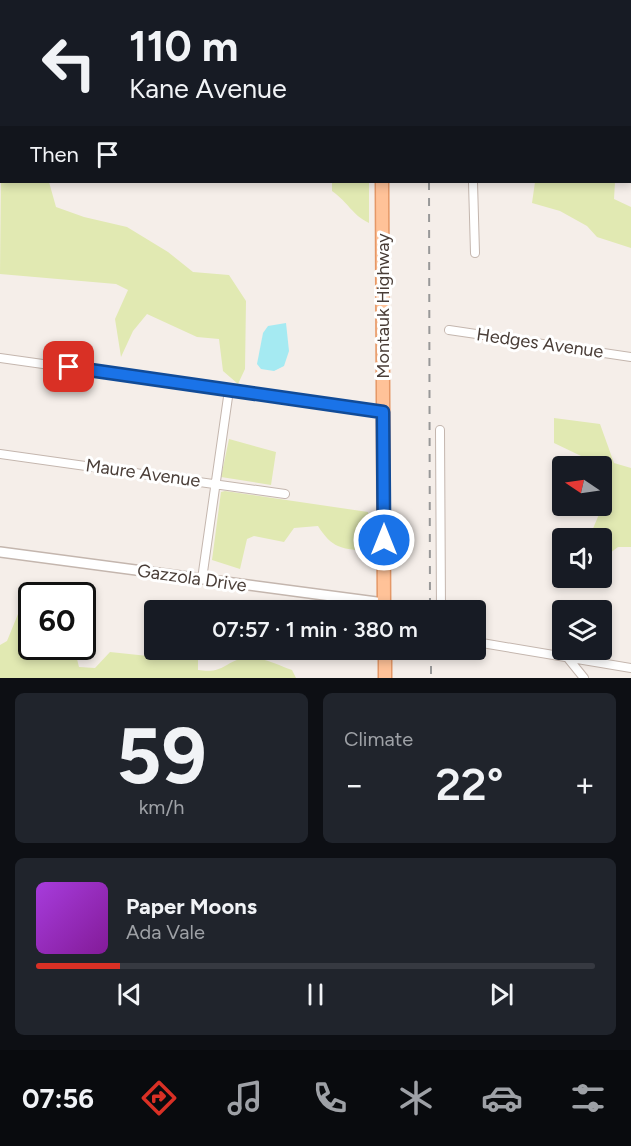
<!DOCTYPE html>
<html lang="en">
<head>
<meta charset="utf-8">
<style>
	body { margin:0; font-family:Figtree,sans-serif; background:#20242c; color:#f1f3f6; height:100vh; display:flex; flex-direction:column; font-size:22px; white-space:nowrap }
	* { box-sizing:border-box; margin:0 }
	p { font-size:20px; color:#9ea1a6 }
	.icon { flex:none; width:33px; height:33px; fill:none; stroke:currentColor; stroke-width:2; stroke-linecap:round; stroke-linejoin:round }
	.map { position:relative; height:678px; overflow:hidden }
	.sheet { display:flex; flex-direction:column; gap:15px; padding:15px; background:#0d0f14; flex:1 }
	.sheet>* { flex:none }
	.guide { position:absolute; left:0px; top:0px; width:632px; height:183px; box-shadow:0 3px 9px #0003; background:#171b24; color:#f1f3f6; overflow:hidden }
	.needle { width:39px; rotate:283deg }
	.buttons { position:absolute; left:552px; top:456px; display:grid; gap:12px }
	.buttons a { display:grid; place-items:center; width:60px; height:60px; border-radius:6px; background:#171b24; box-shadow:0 3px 9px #0003; font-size:30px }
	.speed { position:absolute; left:18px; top:582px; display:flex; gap:12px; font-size:30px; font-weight:700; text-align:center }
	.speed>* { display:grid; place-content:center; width:78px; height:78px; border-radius:50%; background:#171b24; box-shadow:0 3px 9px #0003; line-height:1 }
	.speed .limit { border:3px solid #111; border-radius:9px; background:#fff; color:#111 }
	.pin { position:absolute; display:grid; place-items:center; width:51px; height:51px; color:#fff; margin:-26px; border-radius:12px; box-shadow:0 3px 9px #0006 }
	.me { position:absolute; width:66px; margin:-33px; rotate:0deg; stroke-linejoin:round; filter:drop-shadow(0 0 4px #0008) }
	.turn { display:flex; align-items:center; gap:21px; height:126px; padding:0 30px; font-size:27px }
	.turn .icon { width:78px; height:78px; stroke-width:2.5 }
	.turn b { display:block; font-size:42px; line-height:51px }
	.then { display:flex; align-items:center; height:57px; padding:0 30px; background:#0003; gap:12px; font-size:22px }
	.big { font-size:45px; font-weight:600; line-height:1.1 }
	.sheet .card { flex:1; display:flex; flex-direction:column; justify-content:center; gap:9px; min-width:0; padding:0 21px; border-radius:9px; background:#20242c }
	.sheet .dial { align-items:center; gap:0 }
	.dial b { font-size:78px; line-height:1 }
	.song { display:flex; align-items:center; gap:18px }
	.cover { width:72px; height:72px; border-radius:9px; background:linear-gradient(135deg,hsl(280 70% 55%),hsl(290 70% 35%)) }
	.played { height:6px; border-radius:3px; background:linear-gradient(90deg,#d93025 15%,#363941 15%) }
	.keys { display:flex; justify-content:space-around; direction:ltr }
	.heat { display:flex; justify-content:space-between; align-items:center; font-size:33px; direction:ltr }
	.sheet .tiles { flex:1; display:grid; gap:15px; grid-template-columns:1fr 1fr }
	.card:last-child { grid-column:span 2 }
	.trip { position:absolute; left:144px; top:600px; width:342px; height:60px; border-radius:6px; background:#171b24; box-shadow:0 3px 9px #0003; font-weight:600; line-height:60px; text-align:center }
	.tab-bar { display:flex; height:96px; justify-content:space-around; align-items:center; background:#090b0e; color:#9ea1a6 }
	.tab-bar .icon { width:42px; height:42px }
	.tab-bar .on { color:#d93025 }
	.tab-bar b { font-size:27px; color:#f1f3f6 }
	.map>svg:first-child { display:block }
</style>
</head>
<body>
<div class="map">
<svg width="631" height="678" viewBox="0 0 631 678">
	<rect width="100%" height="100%" fill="#f5eee9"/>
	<path fill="#e1e9b2" d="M1 173 2 182H49L56 207 84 217 127 227 168 252 193 272 229 275 246 301 245 369 238 384 223 371 219 339 197 337 147 314 133 331 121 357 115 319 128 290 116 284 0 274Z
		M332 182H369V223C351 214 349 203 332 191Z
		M535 182H615L614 199 631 207V248L597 237 587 226 560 211 532 203Z
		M554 418 600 424 614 463 631 468V547H618L602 559V538H589L608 493 602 466 554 443Z
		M229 439 276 452 271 485 221 477Z
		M225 491 368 512 371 537 367 551C341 549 332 548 318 526L294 528 284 542 254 536 247 539 240 569 212 560 221 492Z
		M18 614 31 615 32 646 74 647 79 667 95 668 110 652 148 656 154 643V650H198V670C224 674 224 662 244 658 260 655 278 665 292 670L296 678H0V645L7 641Z"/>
	<path fill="#a5eaf2" d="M286 323 289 351 284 366 274 371 261 369 257 364 263 333 268 326Z"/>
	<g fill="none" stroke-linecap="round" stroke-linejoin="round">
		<defs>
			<path id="minor" d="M472 0V2
				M589 2V0
				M630 154H631
				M473 182 475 253
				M449 330 631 357
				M0 358 383 412
				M440 430 441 610
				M0 454 285 494
				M202 579 229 390
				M476 642 631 668
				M567 657 584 678"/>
			<path id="tertiary" d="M0 552 384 603"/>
			<path id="primary" d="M382 0V2
				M382 182 384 610
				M385 650V678"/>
		</defs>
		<use href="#minor" stroke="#c4b6ae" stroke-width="10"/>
		<use href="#tertiary" stroke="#c4b6ae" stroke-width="12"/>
		<use href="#primary" stroke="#e59867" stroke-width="15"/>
		<use href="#minor" stroke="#fff" stroke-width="8"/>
		<use href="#tertiary" stroke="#fff" stroke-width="9"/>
		<use href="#primary" stroke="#ffc298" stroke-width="12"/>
		<path stroke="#989898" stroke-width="2" stroke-dasharray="8 8" stroke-linecap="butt" d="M428 0V2
			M429 182 430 610
			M431 650V678"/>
	</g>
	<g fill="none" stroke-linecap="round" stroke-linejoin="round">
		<defs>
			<path id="route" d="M69 367 383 412 384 540"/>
		</defs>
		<use href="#route" stroke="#114b97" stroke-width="15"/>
		<use href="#route" stroke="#1a73e8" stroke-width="10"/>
	</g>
	<g text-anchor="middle" stroke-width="6" stroke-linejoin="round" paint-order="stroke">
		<g font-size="18" fill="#493d37" stroke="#fff">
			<text transform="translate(383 306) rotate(-90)" y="6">Montauk Highway</text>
			<text transform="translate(540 343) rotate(8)" y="6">Hedges Avenue</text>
			<text transform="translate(143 473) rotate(8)" y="6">Maure Avenue</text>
			<text transform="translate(192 578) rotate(8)" y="6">Gazzola Drive</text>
		</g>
	</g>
</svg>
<div class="buttons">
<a><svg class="needle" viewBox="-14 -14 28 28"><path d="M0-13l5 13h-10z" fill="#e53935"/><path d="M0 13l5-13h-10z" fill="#9ea1a6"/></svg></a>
<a><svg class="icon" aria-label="sound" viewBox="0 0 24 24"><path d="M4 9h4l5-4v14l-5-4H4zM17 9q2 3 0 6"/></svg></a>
<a><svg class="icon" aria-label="layers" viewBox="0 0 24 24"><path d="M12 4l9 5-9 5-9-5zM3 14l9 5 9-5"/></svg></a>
</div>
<div class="speed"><div class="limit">60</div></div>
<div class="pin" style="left:69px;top:367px;background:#d93025"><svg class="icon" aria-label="arrive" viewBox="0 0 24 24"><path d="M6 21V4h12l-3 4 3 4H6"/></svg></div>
<svg class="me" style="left:384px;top:540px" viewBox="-20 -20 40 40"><circle r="17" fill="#1a73e8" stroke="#fff" stroke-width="3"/><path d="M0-11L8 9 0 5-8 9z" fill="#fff"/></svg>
<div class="trip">07:57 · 1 min · 380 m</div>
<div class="guide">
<div class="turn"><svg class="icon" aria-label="left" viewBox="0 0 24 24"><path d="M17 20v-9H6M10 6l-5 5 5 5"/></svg><div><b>110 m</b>Kane Avenue</div></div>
<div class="then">Then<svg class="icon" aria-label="arrive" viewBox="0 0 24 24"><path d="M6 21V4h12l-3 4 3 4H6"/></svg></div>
</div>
</div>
<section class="sheet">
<div class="tiles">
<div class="card dial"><b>59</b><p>km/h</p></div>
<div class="card"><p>Climate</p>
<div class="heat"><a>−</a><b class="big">22°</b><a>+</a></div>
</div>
<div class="card">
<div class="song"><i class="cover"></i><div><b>Paper Moons</b><p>Ada Vale</p></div></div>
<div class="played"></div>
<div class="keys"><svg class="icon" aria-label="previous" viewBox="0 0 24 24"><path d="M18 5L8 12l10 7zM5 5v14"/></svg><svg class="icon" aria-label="pause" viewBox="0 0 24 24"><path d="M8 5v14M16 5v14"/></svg><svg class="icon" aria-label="next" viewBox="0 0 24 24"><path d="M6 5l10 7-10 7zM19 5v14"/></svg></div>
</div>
</div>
</section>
<nav class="tab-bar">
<b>07:56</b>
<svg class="icon on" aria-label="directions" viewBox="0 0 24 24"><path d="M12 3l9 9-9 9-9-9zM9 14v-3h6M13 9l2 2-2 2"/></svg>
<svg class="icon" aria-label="music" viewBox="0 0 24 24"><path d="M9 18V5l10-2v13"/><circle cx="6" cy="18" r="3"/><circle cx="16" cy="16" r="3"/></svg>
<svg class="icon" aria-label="phone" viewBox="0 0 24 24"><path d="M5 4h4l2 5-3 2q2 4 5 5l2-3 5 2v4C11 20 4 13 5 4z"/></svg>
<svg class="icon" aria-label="climate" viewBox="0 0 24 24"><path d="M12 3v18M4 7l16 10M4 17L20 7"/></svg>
<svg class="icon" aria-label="car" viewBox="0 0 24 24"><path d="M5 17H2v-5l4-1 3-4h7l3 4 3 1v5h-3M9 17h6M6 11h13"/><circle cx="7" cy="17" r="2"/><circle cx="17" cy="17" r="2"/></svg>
<svg class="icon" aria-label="filters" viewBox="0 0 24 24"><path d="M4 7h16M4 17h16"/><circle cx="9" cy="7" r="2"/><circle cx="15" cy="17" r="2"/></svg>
</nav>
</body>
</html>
